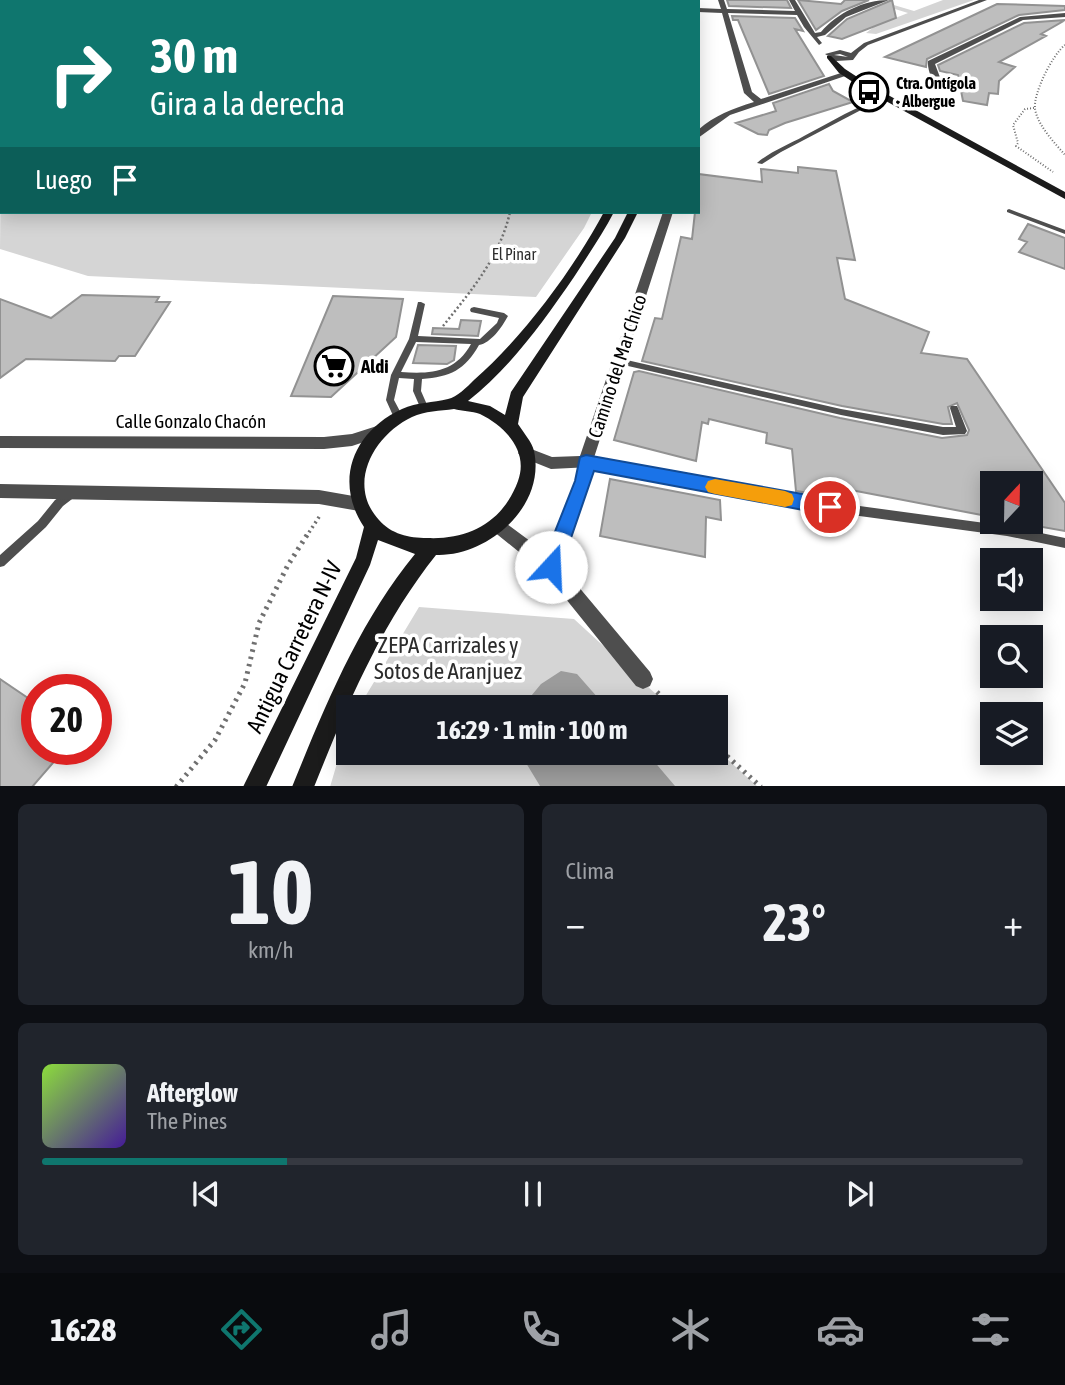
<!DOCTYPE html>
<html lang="es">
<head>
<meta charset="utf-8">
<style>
	body { margin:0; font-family:"Asap Condensed",sans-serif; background:#20242c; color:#f1f3f6; height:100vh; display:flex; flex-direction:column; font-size:26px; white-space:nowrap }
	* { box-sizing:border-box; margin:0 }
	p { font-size:23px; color:#9ea1a6 }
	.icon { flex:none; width:38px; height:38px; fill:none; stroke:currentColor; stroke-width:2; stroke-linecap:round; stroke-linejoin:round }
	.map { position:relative; height:786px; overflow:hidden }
	.panel { display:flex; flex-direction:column; gap:18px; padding:18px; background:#0d0f14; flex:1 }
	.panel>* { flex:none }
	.guide { position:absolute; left:0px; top:0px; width:700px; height:214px; box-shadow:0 4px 18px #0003; background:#0f766e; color:#fff; overflow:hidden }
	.needle { width:46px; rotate:22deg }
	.tools { position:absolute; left:980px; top:471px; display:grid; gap:14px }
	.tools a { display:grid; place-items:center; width:63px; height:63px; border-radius:0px; background:#171b24; box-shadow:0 4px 18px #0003; font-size:35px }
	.speed { position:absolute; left:21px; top:674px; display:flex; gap:14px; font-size:35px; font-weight:700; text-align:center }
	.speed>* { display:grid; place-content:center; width:91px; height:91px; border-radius:50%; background:#171b24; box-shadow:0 4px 18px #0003; line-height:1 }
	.speed .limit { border:10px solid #d22; background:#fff; color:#111 }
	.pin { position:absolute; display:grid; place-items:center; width:60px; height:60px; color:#fff; margin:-30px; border:4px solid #fff; border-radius:50%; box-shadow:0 2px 7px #0007 }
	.me { position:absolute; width:77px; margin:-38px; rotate:20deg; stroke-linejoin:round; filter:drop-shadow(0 0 5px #0008) }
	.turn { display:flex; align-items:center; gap:24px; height:147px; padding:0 35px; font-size:32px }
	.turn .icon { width:91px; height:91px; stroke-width:2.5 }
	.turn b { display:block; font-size:49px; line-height:60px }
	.then { display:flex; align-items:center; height:66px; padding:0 35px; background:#0003; gap:14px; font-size:26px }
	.big { font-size:52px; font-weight:700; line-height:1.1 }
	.panel .widget { flex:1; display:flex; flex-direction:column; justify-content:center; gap:10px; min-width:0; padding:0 24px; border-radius:10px; background:#20242c }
	.panel .dial { align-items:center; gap:0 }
	.dial b { font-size:91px; line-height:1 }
	.song { display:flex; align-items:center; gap:21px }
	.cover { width:84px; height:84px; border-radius:10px; background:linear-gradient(135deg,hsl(90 70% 55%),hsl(260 70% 35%)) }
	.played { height:7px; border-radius:4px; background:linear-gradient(90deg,#0f766e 25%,#363941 25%) }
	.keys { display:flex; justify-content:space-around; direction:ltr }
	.heat { display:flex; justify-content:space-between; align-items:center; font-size:38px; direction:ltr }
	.panel .tiles { flex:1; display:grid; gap:18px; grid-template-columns:1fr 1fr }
	.widget:last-child { grid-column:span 2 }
	.trip { position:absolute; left:336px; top:695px; width:392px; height:70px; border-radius:0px; background:#171b24; box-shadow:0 4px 18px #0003; font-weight:700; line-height:70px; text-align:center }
	.tab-bar { display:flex; height:112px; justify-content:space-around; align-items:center; background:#090b0e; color:#9ea1a6 }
	.tab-bar .icon { width:49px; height:49px }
	.tab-bar .current { color:#0f766e }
	.tab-bar b { font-size:32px; color:#f1f3f6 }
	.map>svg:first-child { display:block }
</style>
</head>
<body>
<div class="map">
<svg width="1065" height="787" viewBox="0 0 1065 787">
	<rect width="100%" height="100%" fill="#fff"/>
	<path fill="#d5d5d5" d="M943 0H974L876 34 866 33 875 26 908 13 882 5 887 3 914 11Z
		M2 10V212H592L584 228 536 297 88 276 0 249Z
		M419 607 574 619 670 707H359Z
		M348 726V752H716V749L757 786 330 787Z"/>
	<path fill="#9c9c9c" d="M561 671 577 674 606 707H522L541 684Z
		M520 753H647L675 786H540Z"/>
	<path fill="#bebebe" stroke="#929292" stroke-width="2" d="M727 0H787L791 8 729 6Z
		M798 0 841 4 845 0H869L842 11 816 30Z
		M892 0 896 18 842 39 828 36 847 19Z
		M997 4 1065 6V10L1019 15 927 59 926 67 885 57Z
		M732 16 795 18 803 31 795 29 824 76 769 94 738 20H733Z
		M1065 20 1041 34 1046 36 999 62 1015 67 999 81 998 94 989 93 987 105 963 101 958 75 940 71 938 65 1024 23Z
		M829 84 833 91 853 102 785 123 769 130 767 135 758 134 736 123 776 111 773 103Z
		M798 167 836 171 855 260 837 258 845 299 929 332 921 353 967 359 1065 503V531L1031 525V483H992V517L830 486V496L796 491 792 449 766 443 767 433 709 419 708 424 702 422 696 461 614 440 634 372 639 371 840 418 942 438 967 435 969 430 957 403 948 407 952 424H943L842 406 642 361 655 318 662 319 681 237 692 239 695 212H698V174L762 182 761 169 798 173Z
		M1028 224 1065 238V269L1019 252 1027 242 1019 239Z
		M82 295 159 297 156 302H170L135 356H119L115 361 26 359 0 378V299L51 318Z
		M333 296 403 299 396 337 331 397 291 396Z
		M461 320 481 321 478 336 432 334 433 328 459 329Z
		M418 345 456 346 454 360 447 364 413 363Z
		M610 479 720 500 721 520 706 517 705 557 600 536Z
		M0 679 28 698 37 689V749H65L32 787H0Z"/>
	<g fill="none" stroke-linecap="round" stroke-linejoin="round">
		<path stroke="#707070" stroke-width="2" stroke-dasharray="1 2" stroke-linecap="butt" d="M394 2 396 0
			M1065 45C1053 54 1033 93 1035 109 1038 126 1054 142 1065 155
			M1034 108 1025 109 1013 125 1018 143 1016 146 1053 172"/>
		<path stroke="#707070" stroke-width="2.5" stroke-dasharray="2 2.5" stroke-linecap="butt" d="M443 326C471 291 500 257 510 212"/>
		<path stroke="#707070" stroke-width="3.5" stroke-dasharray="2 3.5" stroke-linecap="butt" d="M306 537 321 514"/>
		<path stroke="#707070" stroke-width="5" stroke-dasharray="2.5 5" stroke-linecap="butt" d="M657 692 673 707
			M716 746 761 787
			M176 787 215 740 245 683 259 623 288 565 307 535"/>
		<path fill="#4e4e4e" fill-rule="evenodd" d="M257 0H262L259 2H254Z
			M613 0H617V2H613Z
			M888 98H890V100L861 110 781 152 762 164 757 163C771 151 788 145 804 136 832 122 857 104 888 98Z
			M1009 209 1065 230V234L1007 212V210Z
			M418 302H421L425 304 418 336 480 339 497 323 499 318 471 312 470 310 471 308 474 307 504 313 508 316C502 327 491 343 479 345 465 370 450 377 422 379L421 391 428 407 427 409H421L420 407 413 391 414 379 399 378 394 400 403 417 401 420H395L386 400 391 375 409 339ZM416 342 471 344C455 373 430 374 401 372Z
			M618 358 841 409 943 427H956L950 408 951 406H957L958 408 967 431 965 434 943 435 841 415 615 363 614 361 615 359Z
			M586 458 830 502 1007 526 1065 538V548L1007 536 830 512 590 467 589 480 557 567 555 571 551 572 547 571 545 567 579 480 583 459Z
			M72 489 76 490 77 493 76 496 63 506 46 527 4 566 0 567V555L38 521 55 500Z"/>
		<path fill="#4e4e4e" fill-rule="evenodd" d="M6 0H14L4 2Z
			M718 0H724L727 9 795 11 789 0H795L815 33 821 32C837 13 864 0 889 0L846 17 825 35 817 37 822 43 819 45 804 27 797 15 728 13 752 92 761 99 844 72 851 74 730 115 698 138V130C715 115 732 109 754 102L744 93 722 13 698 12V8L721 9Z
			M979 0H987L868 45 859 52 853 60 836 61 825 54 840 50 851 53 864 43ZM840 54 848 57 834 55Z
			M1065 13V17L1023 20 935 64 944 88 940 90C933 86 927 69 928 61L1020 17Z
			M663 212H673L591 467 551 469 521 457 518 453 521 449 526 447 552 457 580 456Z
			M380 425 385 427 387 431 385 435 352 446 324 449 0 448V436L324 437 352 434Z
			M0 484 319 490 359 497 365 499 367 504 365 509 359 511 319 504 0 498Z
			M499 518 557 561 650 672 653 679 650 686 643 689 636 686 545 573 493 531 491 526 493 521Z"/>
		<path fill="#1b1b1b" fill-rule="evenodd" d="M625 0H631L624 2Z
			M637 0H643V2H637Z
			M827 56H831L845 69 868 84 1065 192V199L862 88 839 73 827 58Z
			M604 212H614C602 235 588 255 574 277 543 322 511 367 468 401L490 406 505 415 511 392 615 238 628 212H638L625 238 523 397 518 424C523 432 532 442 534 451 546 506 488 557 436 555 381 624 347 705 314 787H292C325 706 359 622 415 554L378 540 370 565 266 787H243L356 558 364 527C334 482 352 432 402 409 417 402 433 403 448 399 457 397 467 387 474 380 523 337 573 270 604 212ZM454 409C462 411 472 411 480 414 505 426 529 451 518 481 503 522 469 540 427 538 409 538 391 534 379 520 346 484 374 435 412 417 425 411 440 411 454 409Z"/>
	</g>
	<path fill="#1a73e8" stroke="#114b97" stroke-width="2" d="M586 455 830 499 836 501 839 507 836 513 830 515 594 471 561 567 558 574 551 577 544 574 541 567 575 481 580 457Z"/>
	<path fill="#f59e0b" d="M715 479 785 491 792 494 794 499 792 505 785 507 715 494 708 492 705 487 708 481Z"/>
	<defs>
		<symbol id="bus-ring" viewBox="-11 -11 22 22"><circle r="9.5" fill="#fff" stroke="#000" stroke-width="1.5"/><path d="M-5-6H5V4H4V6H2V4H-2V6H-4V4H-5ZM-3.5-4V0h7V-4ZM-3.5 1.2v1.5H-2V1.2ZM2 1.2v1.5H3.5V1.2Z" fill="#000"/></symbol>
		<symbol id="supermarket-ring" viewBox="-11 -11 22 22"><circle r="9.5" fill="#fff" stroke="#000" stroke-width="1.5"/><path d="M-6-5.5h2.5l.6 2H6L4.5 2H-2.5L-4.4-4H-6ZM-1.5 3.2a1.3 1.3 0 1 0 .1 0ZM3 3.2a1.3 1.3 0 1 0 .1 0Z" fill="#000"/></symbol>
	</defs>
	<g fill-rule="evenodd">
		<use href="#bus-ring" x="847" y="70" width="44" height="44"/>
		<use href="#supermarket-ring" x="312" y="344" width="44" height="44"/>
	</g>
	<g text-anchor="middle" stroke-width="7" stroke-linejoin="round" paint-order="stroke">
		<g font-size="16" font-weight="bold" fill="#000" stroke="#fff" text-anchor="start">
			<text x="896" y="89">Ctra. Ontígola<tspan x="896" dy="18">- Albergue</tspan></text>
		</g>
		<g font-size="16" fill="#2c2c2c" stroke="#fff">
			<text x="514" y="260">El Pinar</text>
		</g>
		<g font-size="19" font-weight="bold" fill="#000" stroke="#fff" text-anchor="start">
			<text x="361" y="373">Aldi</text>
		</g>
		<g font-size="19" fill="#000" stroke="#fff">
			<text transform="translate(617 366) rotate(-72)" y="7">Camino del Mar Chico</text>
			<text x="191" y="428">Calle Gonzalo Chacón</text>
		</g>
		<g font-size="23" fill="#2c2c2c" stroke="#fff">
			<text x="448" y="653">ZEPA Carrizales y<tspan x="448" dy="26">Sotos de Aranjuez</tspan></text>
		</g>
		<g font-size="23" fill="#000" stroke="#fff">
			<text transform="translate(294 647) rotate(-64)" y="8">Antigua Carretera N-IV</text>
		</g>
	</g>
</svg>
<div class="tools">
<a><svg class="needle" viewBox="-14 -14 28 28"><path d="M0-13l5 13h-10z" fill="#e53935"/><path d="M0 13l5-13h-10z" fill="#9ea1a6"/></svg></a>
<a><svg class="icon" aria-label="sound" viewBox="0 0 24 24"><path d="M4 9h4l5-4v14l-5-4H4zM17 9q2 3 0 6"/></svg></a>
<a><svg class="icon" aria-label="search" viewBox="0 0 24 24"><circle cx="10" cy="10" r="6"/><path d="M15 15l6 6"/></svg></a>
<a><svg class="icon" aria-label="layers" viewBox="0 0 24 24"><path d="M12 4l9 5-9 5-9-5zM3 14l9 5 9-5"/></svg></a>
</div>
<div class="speed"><div class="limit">20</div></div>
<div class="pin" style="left:830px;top:507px;background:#d93025"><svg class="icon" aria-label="arrive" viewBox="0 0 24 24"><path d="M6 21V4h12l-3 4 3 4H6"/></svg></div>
<svg class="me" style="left:551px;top:567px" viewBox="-20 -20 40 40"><circle r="19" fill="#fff"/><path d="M0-13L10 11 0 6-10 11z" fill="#1a73e8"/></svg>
<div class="trip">16:29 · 1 min · 100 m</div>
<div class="guide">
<div class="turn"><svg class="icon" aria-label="right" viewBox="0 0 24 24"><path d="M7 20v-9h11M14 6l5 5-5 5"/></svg><div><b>30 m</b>Gira a la derecha</div></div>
<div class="then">Luego<svg class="icon" aria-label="arrive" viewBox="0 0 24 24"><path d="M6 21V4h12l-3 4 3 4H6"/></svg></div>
</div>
</div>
<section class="panel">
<div class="tiles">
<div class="widget dial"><b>10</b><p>km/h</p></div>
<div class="widget"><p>Clima</p>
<div class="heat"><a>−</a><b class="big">23°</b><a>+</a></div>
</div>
<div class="widget">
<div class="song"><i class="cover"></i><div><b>Afterglow</b><p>The Pines</p></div></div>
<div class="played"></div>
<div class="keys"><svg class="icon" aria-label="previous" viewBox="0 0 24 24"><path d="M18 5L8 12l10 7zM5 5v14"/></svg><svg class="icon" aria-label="pause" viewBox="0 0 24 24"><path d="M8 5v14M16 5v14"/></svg><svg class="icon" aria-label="next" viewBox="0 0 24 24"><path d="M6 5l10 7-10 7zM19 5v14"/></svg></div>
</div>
</div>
</section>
<nav class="tab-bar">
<b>16:28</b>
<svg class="icon current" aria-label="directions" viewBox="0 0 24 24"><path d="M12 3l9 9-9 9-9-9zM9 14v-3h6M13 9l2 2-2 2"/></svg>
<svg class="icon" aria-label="music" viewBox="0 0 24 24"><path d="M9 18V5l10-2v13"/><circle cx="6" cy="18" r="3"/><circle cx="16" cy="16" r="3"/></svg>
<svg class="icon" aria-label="phone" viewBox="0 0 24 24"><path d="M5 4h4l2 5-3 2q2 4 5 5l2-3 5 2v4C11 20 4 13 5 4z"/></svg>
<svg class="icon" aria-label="climate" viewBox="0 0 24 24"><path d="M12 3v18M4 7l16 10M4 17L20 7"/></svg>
<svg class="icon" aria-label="car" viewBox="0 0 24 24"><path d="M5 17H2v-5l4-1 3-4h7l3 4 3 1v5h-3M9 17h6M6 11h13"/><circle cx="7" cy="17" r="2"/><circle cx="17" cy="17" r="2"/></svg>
<svg class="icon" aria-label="filters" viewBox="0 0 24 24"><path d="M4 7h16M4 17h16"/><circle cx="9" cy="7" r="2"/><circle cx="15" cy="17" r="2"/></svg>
</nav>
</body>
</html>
